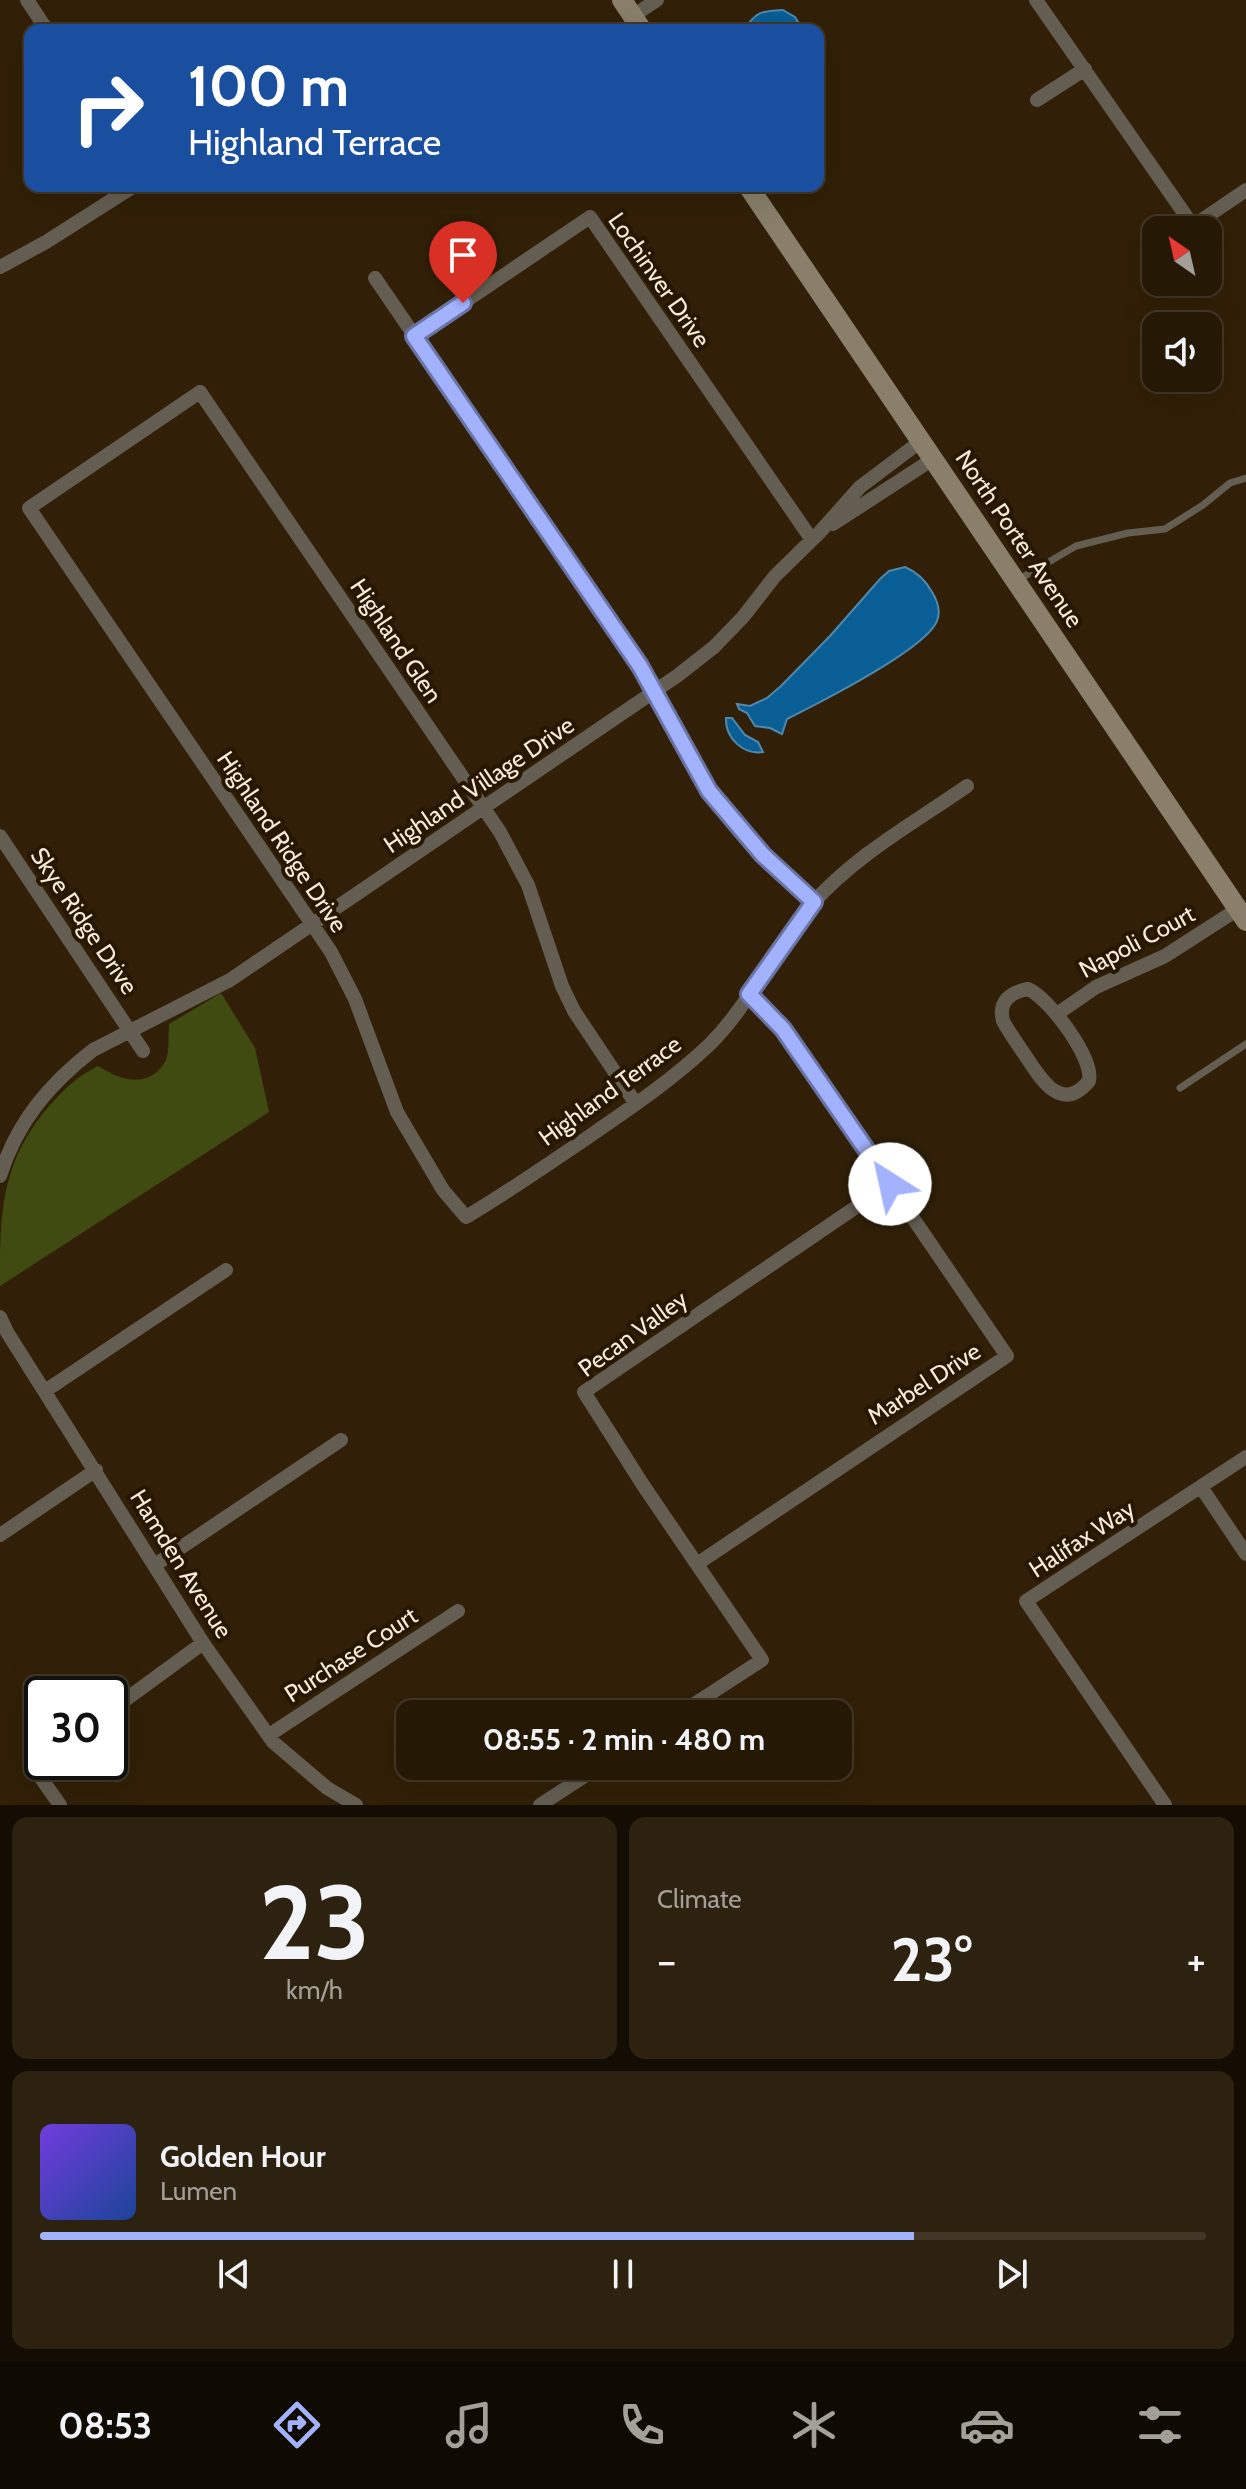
<!DOCTYPE html>
<html lang="en">
<head>
<meta charset="utf-8">
<style>
	body { margin:0; font-family:Cabin,sans-serif; background:#2d210f; color:#f1f3f6; height:100vh; display:flex; flex-direction:column; font-size:30px; white-space:nowrap }
	* { box-sizing:border-box; margin:0 }
	p { font-size:26px; color:#a3a09a }
	.icon { flex:none; width:44px; height:44px; fill:none; stroke:currentColor; stroke-width:2; stroke-linecap:round; stroke-linejoin:round }
	.map { position:relative; height:1805px; overflow:hidden }
	.side { display:flex; flex-direction:column; gap:12px; padding:12px; background:#140d03; flex:1 }
	.side>* { flex:none }
	.hud { position:absolute; left:24px; top:24px; width:800px; height:168px; border-radius:16px; box-shadow:0 8px 32px #0002,0 0 0 2px #423727; background:#1a4fa0; color:#fff; overflow:hidden }
	.needle { width:52px; rotate:326deg }
	.controls { position:absolute; left:1142px; top:216px; display:grid; gap:16px }
	.controls a { display:grid; place-items:center; width:80px; height:80px; border-radius:16px; background:#251805; box-shadow:0 8px 32px #0002,0 0 0 2px #423727; font-size:40px }
	.speed { position:absolute; left:24px; top:1676px; display:flex; gap:16px; font-size:40px; font-weight:700; text-align:center }
	.speed>* { display:grid; place-content:center; width:104px; height:104px; border-radius:50%; background:#251805; box-shadow:0 8px 32px #0002,0 0 0 2px #423727; line-height:1 }
	.speed .limit { border:4px solid #111; border-radius:12px; background:#fff; color:#111 }
	.pin { position:absolute; display:grid; place-items:center; width:68px; height:68px; color:#fff; margin:-82px -34px; border-radius:50% 50% 50% 0; rotate:-45deg; box-shadow:0 0 8px #0007 }
	.pin .icon { rotate:45deg }
	.me { position:absolute; width:88px; margin:-44px; rotate:325deg; stroke-linejoin:round; filter:drop-shadow(0 0 6px #0008) }
	.turn { display:flex; align-items:center; gap:28px; height:168px; padding:0 32px; font-size:36px }
	.turn .icon { width:104px; height:104px; stroke-width:2.5 }
	.turn b { display:block; font-size:56px; line-height:68px }
	.big { font-size:60px; font-weight:700; line-height:1.1 }
	.side .tile { flex:1; display:flex; flex-direction:column; justify-content:center; gap:12px; min-width:0; padding:0 28px; border-radius:16px; background:#2d210f }
	.side .dial { align-items:center; gap:0 }
	.dial b { font-size:104px; line-height:1 }
	.song { display:flex; align-items:center; gap:24px }
	.cover { width:96px; height:96px; border-radius:12px; background:linear-gradient(135deg,hsl(260 70% 55%),hsl(220 70% 35%)) }
	.played { height:8px; border-radius:4px; background:linear-gradient(90deg,#a3b2fd 75%,#423727 75%) }
	.keys { display:flex; justify-content:space-around; direction:ltr }
	.heat { display:flex; justify-content:space-between; align-items:center; font-size:44px; direction:ltr }
	.side .tiles { flex:1; display:grid; gap:12px; grid-template-columns:1fr 1fr }
	.tile:last-child { grid-column:span 2 }
	.trip { position:absolute; left:396px; top:1700px; width:456px; height:80px; border-radius:16px; background:#251805; box-shadow:0 8px 32px #0002,0 0 0 2px #423727; font-weight:700; line-height:80px; text-align:center }
	.tabs { display:flex; height:128px; justify-content:space-around; align-items:center; background:#0f0a02; color:#a3a09a }
	.tabs .icon { width:56px; height:56px }
	.tabs .active { color:#a3b2fd }
	.tabs b { font-size:36px; color:#f1f3f6 }
	.map>svg:first-child { display:block }
</style>
</head>
<body>
<div class="map">
<svg width="1246" height="1805" viewBox="0 0 1246 1805">
	<rect width="100%" height="100%" fill="#312007"/>
	<path fill="#404b11" d="M221 993 255 1048 269 1112 0 1286C0 1213 0 1163 50 1105 67 1087 75 1078 98 1066 120 1080 148 1090 165 1062 170 1053 168 1035 169 1024Z"/>
	<path fill="#095e96" stroke="#5088ab" stroke-width="2" d="M783 10 795 17 803 30H744C756 11 762 11 783 10Z
		M905 567C917 572 926 581 932 592 937 600 941 611 937 621 926 649 817 704 787 719L782 734 770 728 755 726 747 713 739 709 737 704 750 706 767 698 781 686 830 636 880 579 889 571Z
		M726 718H732L745 735 758 742 763 752C743 755 725 738 726 718Z"/>
	<g fill="none" stroke-linecap="round" stroke-linejoin="round">
		<path stroke="#645e52" stroke-width="7" d="M1018 580 1076 546 1128 533 1165 529 1203 505 1230 483 1246 478
			M1180 1088 1246 1044"/>
		<path stroke="#645e52" stroke-width="14" d="M27 0 47 30
			M1036 0 1193 226 1246 190
			M633 16 657 0
			M1037 100 1085 69
			M0 267 46 242 134 186
			M375 278 640 666 709 791 763 855 814 902
			M414 336 590 217 812 540
			M833 524 933 459
			M0 836 143 1051
			M1028 989C1049 998 1094 1058 1089 1081 1062 1113 1042 1081 1027 1058 1019 1046 1010 1034 1003 1021 998 1002 1010 992 1028 989Z
			M1057 1014 1096 987 1165 956 1238 909
			M636 1104 574 1011 562 986 528 885 500 832 200 392 29 508 331 952 355 999 397 1112 443 1190 466 1217C505 1194 541 1169 578 1144 623 1113 669 1083 709 1045 751 1004 774 947 813 903 857 854 914 823 967 786
			M0 1176C17 1122 49 1084 93 1050L230 980 677 676 714 647 743 617 775 576 819 533 860 487 921 441
			M0 1317 7 1332 203 1643 273 1742 327 1788 356 1805
			M45 1391 226 1270
			M1201 1487 1246 1554
			M0 1535 96 1470
			M697 1564 1007 1356 801 1054 771 1015 749 994
			M155 1565 341 1440
			M110 1711 203 1643
			M679 1714 762 1660 643 1485 584 1392 890 1184
			M269 1735 458 1611
			M42 1762 38 1767 41 1778 60 1805
			M540 1805 600 1766
			M1165 1805 1026 1601 1246 1457"/>
		<path stroke="#897f6b" stroke-width="20" d="M622 0 642 30
			M748 186 1246 921"/>
	</g>
	<g fill="none" stroke-linecap="round" stroke-linejoin="round">
		<defs>
			<path id="route" d="M463 303 414 336 640 666 709 791 763 855 814 902 749 994 783 1029 890 1184"/>
		</defs>
		<use href="#route" stroke="#6a74a4" stroke-width="20"/>
		<use href="#route" stroke="#a3b2fd" stroke-width="14"/>
	</g>
	<g text-anchor="middle" stroke-width="8" stroke-linejoin="round" paint-order="stroke">
		<g font-size="24" fill="#f6ebdc" stroke="#271700">
			<text transform="translate(659 280) rotate(55)" y="8">Lochinver Drive</text>
			<text transform="translate(1019 539) rotate(56)" y="8">North Porter Avenue</text>
			<text transform="translate(396 641) rotate(56)" y="8">Highland Glen</text>
			<text transform="translate(479 785) rotate(-34)" y="8">Highland Village Drive</text>
			<text transform="translate(282 842) rotate(56)" y="8">Highland Ridge Drive</text>
			<text transform="translate(84 921) rotate(56)" y="8">Skye Ridge Drive</text>
			<text transform="translate(1137 942) rotate(-28)" y="8">Napoli Court</text>
			<text transform="translate(610 1091) rotate(-36)" y="8">Highland Terrace</text>
			<text transform="translate(633 1334) rotate(-36)" y="8">Pecan Valley</text>
			<text transform="translate(924 1384) rotate(-33)" y="8">Marbel Drive</text>
			<text transform="translate(1082 1539) rotate(-33)" y="8">Halifax Way</text>
			<text transform="translate(181 1564) rotate(58)" y="8">Hamden Avenue</text>
			<text transform="translate(351 1655) rotate(-33)" y="8">Purchase Court</text>
		</g>
	</g>
</svg>
<div class="controls">
<a><svg class="needle" viewBox="-14 -14 28 28"><path d="M0-13l5 13h-10z" fill="#e53935"/><path d="M0 13l5-13h-10z" fill="#a3a09a"/></svg></a>
<a><svg class="icon" aria-label="sound" viewBox="0 0 24 24"><path d="M4 9h4l5-4v14l-5-4H4zM17 9q2 3 0 6"/></svg></a>
</div>
<div class="speed"><div class="limit">30</div></div>
<div class="pin" style="left:463px;top:303px;background:#d93025"><svg class="icon" aria-label="arrive" viewBox="0 0 24 24"><path d="M6 21V4h12l-3 4 3 4H6"/></svg></div>
<svg class="me" style="left:890px;top:1184px" viewBox="-20 -20 40 40"><circle r="19" fill="#fff"/><path d="M0-13L10 11 0 6-10 11z" fill="#a3b2fd"/></svg>
<div class="trip">08:55 · 2 min · 480 m</div>
<div class="hud">
<div class="turn"><svg class="icon" aria-label="right" viewBox="0 0 24 24"><path d="M7 20v-9h11M14 6l5 5-5 5"/></svg><div><b>100 m</b>Highland Terrace</div></div>
</div>
</div>
<section class="side">
<div class="tiles">
<div class="tile dial"><b>23</b><p>km/h</p></div>
<div class="tile"><p>Climate</p>
<div class="heat"><a>−</a><b class="big">23°</b><a>+</a></div>
</div>
<div class="tile">
<div class="song"><i class="cover"></i><div><b>Golden Hour</b><p>Lumen</p></div></div>
<div class="played"></div>
<div class="keys"><svg class="icon" aria-label="previous" viewBox="0 0 24 24"><path d="M18 5L8 12l10 7zM5 5v14"/></svg><svg class="icon" aria-label="pause" viewBox="0 0 24 24"><path d="M8 5v14M16 5v14"/></svg><svg class="icon" aria-label="next" viewBox="0 0 24 24"><path d="M6 5l10 7-10 7zM19 5v14"/></svg></div>
</div>
</div>
</section>
<nav class="tabs">
<b>08:53</b>
<svg class="icon active" aria-label="directions" viewBox="0 0 24 24"><path d="M12 3l9 9-9 9-9-9zM9 14v-3h6M13 9l2 2-2 2"/></svg>
<svg class="icon" aria-label="music" viewBox="0 0 24 24"><path d="M9 18V5l10-2v13"/><circle cx="6" cy="18" r="3"/><circle cx="16" cy="16" r="3"/></svg>
<svg class="icon" aria-label="phone" viewBox="0 0 24 24"><path d="M5 4h4l2 5-3 2q2 4 5 5l2-3 5 2v4C11 20 4 13 5 4z"/></svg>
<svg class="icon" aria-label="climate" viewBox="0 0 24 24"><path d="M12 3v18M4 7l16 10M4 17L20 7"/></svg>
<svg class="icon" aria-label="car" viewBox="0 0 24 24"><path d="M5 17H2v-5l4-1 3-4h7l3 4 3 1v5h-3M9 17h6M6 11h13"/><circle cx="7" cy="17" r="2"/><circle cx="17" cy="17" r="2"/></svg>
<svg class="icon" aria-label="filters" viewBox="0 0 24 24"><path d="M4 7h16M4 17h16"/><circle cx="9" cy="7" r="2"/><circle cx="15" cy="17" r="2"/></svg>
</nav>
</body>
</html>
